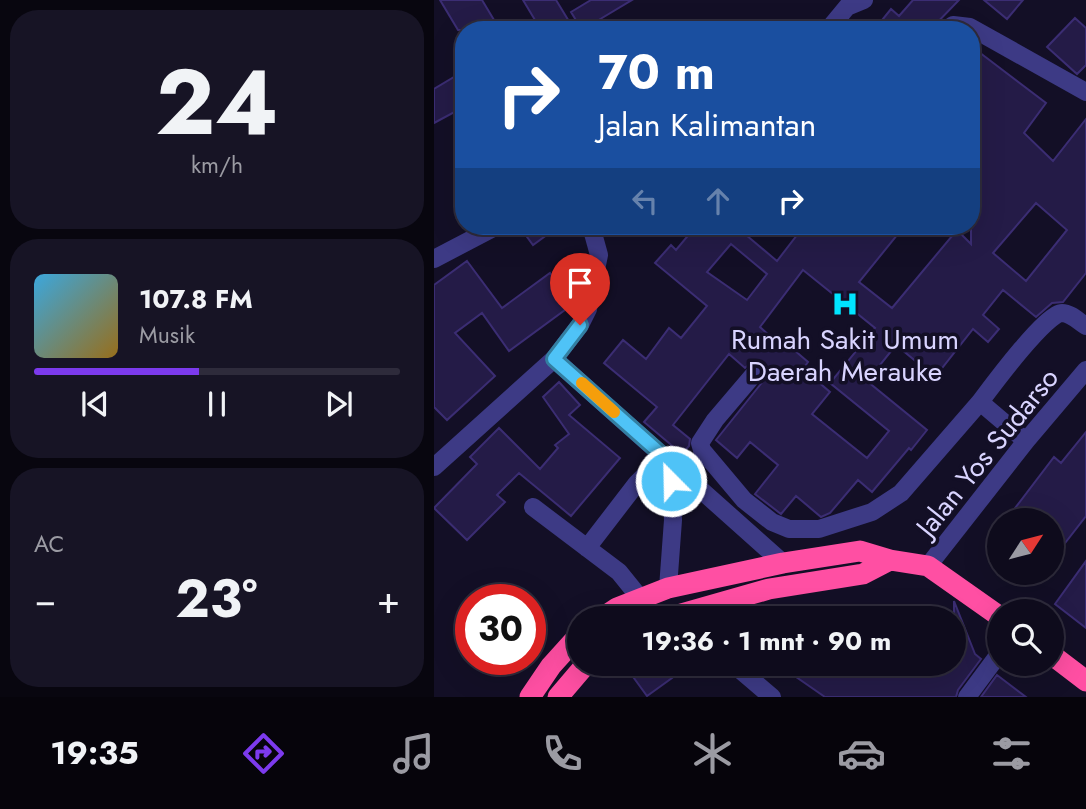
<!DOCTYPE html>
<html lang="id">
<head>
<meta charset="utf-8">
<style>
	body { margin:0; font-family:Jost,sans-serif; background:#171425; color:#f1f3f6; height:100vh; display:flex; flex-direction:column; font-size:26px; white-space:nowrap }
	* { box-sizing:border-box; margin:0 }
	p { font-size:23px; color:#9b9ba3 }
	.icon { flex:none; width:38px; height:38px; fill:none; stroke:currentColor; stroke-width:2; stroke-linecap:round; stroke-linejoin:round }
	.map { position:relative; flex:1; overflow:hidden }
	.sheet { display:flex; flex-direction:column; gap:10px; padding:10px; background:#08060f; width:434px }
	.sheet>* { flex:none }
	.top-card { position:absolute; left:21px; top:21px; width:525px; height:214px; border-radius:28px; box-shadow:0 7px 28px #0002,0 0 0 2px #2e2b3b; background:#1a4fa0; color:#fff; overflow:hidden }
	.needle { width:46px; rotate:54deg }
	.buttons { position:absolute; left:553px; top:508px; display:grid; gap:14px }
	.buttons a { display:grid; place-items:center; width:77px; height:77px; border-radius:50%; background:#0e0b1c; box-shadow:0 7px 28px #0002,0 0 0 2px #2e2b3b; font-size:35px }
	.speed { position:absolute; left:21px; top:584px; display:flex; gap:14px; font-size:35px; font-weight:700; text-align:center }
	.speed>* { display:grid; place-content:center; width:91px; height:91px; border-radius:50%; background:#0e0b1c; box-shadow:0 7px 28px #0002,0 0 0 2px #2e2b3b; line-height:1 }
	.speed .limit { border:10px solid #d22; background:#fff; color:#111 }
	.pin { position:absolute; display:grid; place-items:center; width:60px; height:60px; color:#fff; margin:-72px -30px; border-radius:50% 50% 50% 0; rotate:-45deg; box-shadow:0 0 7px #0007 }
	.pin .icon { rotate:45deg }
	.me { position:absolute; width:77px; margin:-38px; rotate:337deg; stroke-linejoin:round; filter:drop-shadow(0 0 5px #0008) }
	.turn { display:flex; align-items:center; gap:24px; height:147px; padding:0 28px; font-size:32px }
	.turn .icon { width:91px; height:91px; stroke-width:2.5 }
	.turn b { display:block; font-size:49px; line-height:60px }
	.lanes { display:flex; align-items:center; height:66px; padding:0 28px; background:#0003; justify-content:center; gap:35px; direction:ltr }
	.lanes .off { opacity:.35 }
	.big { font-size:52px; font-weight:700; line-height:1.1 }
	.sheet .tile { flex:1; display:flex; flex-direction:column; justify-content:center; gap:10px; min-width:0; padding:0 24px; border-radius:28px; background:#171425 }
	.sheet .dial { align-items:center; gap:0 }
	.dial b { font-size:91px; line-height:1 }
	.song { display:flex; align-items:center; gap:21px }
	.cover { width:84px; height:84px; border-radius:10px; background:linear-gradient(135deg,hsl(200 70% 55%),hsl(40 70% 35%)) }
	.played { height:7px; border-radius:4px; background:linear-gradient(90deg,#7c3aed 45%,#2e2b3b 45%) }
	.keys { display:flex; justify-content:space-around; direction:ltr }
	.heat { display:flex; justify-content:space-between; align-items:center; font-size:38px; direction:ltr }
	.trip { position:absolute; left:133px; top:606px; width:399px; height:70px; border-radius:35px; background:#0e0b1c; box-shadow:0 7px 28px #0002,0 0 0 2px #2e2b3b; font-weight:700; line-height:70px; text-align:center }
	.dock { display:flex; height:112px; justify-content:space-around; align-items:center; background:#06040b; color:#9b9ba3 }
	.dock .icon { width:49px; height:49px }
	.dock .current { color:#7c3aed }
	.dock b { font-size:32px; color:#f1f3f6 }
	main { display:flex; flex:1; min-height:0 }
	.map>svg:first-child { display:block }
</style>
</head>
<body>
<main>
<section class="sheet">
<div class="tile dial"><b>24</b><p>km/h</p></div>
<div class="tile">
<div class="song"><i class="cover"></i><div><b>107.8 FM</b><p>Musik</p></div></div>
<div class="played"></div>
<div class="keys"><svg class="icon" aria-label="previous" viewBox="0 0 24 24"><path d="M18 5L8 12l10 7zM5 5v14"/></svg><svg class="icon" aria-label="pause" viewBox="0 0 24 24"><path d="M8 5v14M16 5v14"/></svg><svg class="icon" aria-label="next" viewBox="0 0 24 24"><path d="M6 5l10 7-10 7zM19 5v14"/></svg></div>
</div>
<div class="tile"><p>AC</p>
<div class="heat"><a>−</a><b class="big">23°</b><a>+</a></div>
</div>
</section>
<div class="map">
<svg width="652" height="697" viewBox="0 0 652 697">
	<rect width="100%" height="100%" fill="#130f26"/>
	<path fill="#241b47" stroke="#3b2d73" stroke-width="2" fill-rule="evenodd" d="M6 0H48L63 25 55 30H24Z
		M89 0H122L136 23 125 30H107Z
		M157 0H198L148 30 137 12Z
		M479 0H525L496 30H440L457 9 465 16Z
		M550 0H589L573 19Z
		M641 18 652 28V65L643 74 613 47Z
		M537 46 612 103 590 133 619 161 652 119V273L629 302 618 303 602 317 569 290 549 315 565 329 554 342 539 329 501 377 462 345 433 381 493 430 477 450 475 448 438 492 424 480 396 513 387 517 362 496 347 514 321 494 344 465 316 442 303 458 282 440 330 380 332 370 328 364 318 362 311 368 295 354 239 425 256 439 255 446 248 454 210 422 223 407 170 363 189 340 212 359 235 328 247 338 273 306 221 263 237 245 242 250 262 226H320L312 235 343 261 370 226H454L464 234 425 282 458 308 523 230 537 244ZM602 203 633 230 592 281 559 253ZM297 244 333 274 313 300 273 272ZM369 270 441 328 396 383 455 431 433 458 378 414 396 392 369 369 374 362 352 343 348 347 326 327Z
		M30 71V107L0 123V89Z
		M85 226H125L99 245Z
		M33 261 68 308 116 273 139 304 75 351 48 313 21 333 61 376 13 420 0 407V285Z
		M125 382 146 405 135 415 186 458 137 516 85 473 63 495 71 502 33 540 0 508 43 464 36 457 65 428 106 469 124 448 121 445 135 434 109 397Z
		M652 432V516L628 547 618 540V520H572L620 457 627 463Z
		M652 561V628L621 604Z
		M520 601 541 654 547 659 524 690 522 697H391L342 663H520Z
		M189 663H228L238 678 213 696Z
		M563 675 592 697H547Z"/>
	<g fill="none" stroke-linecap="round" stroke-linejoin="round">
		<path stroke="#3d3a85" stroke-width="18" d="M394 30 413 7 430 0
			M512 30 519 25 536 27 652 92
			M0 259 63 226
			M120 359 349 563
			M321 373 281 420 266 443 268 450 310 500 338 522 355 529H385L438 512 467 493 546 402 592 441
			M546 402C558 386 612 313 628 313 637 313 645 322 652 326
			M0 467 120 359 146 325 154 309 165 255 157 226
			M99 507 185 572 206 598
			M153 548 203 483 230 456
			M494 566 592 441 652 370
			M234 588 239 520 236 462
			M298 663 338 697
			M533 697 565 654"/>
		<path stroke="#ff4fa3" stroke-width="21" d="M168 618 183 608 234 588 349 563 426 551 456 560 494 566 565 616
			M233 618 335 589 429 574 456 560
			M618 655 652 681
			M96 697 117 666 145 635
			M124 697 153 663"/>
	</g>
	<g fill="none" stroke-linecap="round" stroke-linejoin="round">
		<defs>
			<path id="route" d="M146 325 120 359 236 462 237 481"/>
		</defs>
		<use href="#route" stroke="#337fa1" stroke-width="18"/>
		<use href="#route" stroke="#4fc3f7" stroke-width="12"/>
		<path stroke="#f59e0b" stroke-width="12" d="M148 383 180 412"/>
	</g>
	<defs>
		<symbol id="hospital-bare" viewBox="-9 -9 18 18"><path d="M-5-5h3v3.5h4V-5h3V5h-3V1.5h-4V5h-3Z" fill="#00e5ff" stroke="#130f26" stroke-width="2.5" paint-order="stroke"/></symbol>
	</defs>
	<g fill-rule="evenodd">
		<use href="#hospital-bare" x="392" y="285" width="38" height="38"/>
	</g>
	<g text-anchor="middle" stroke-width="7" stroke-linejoin="round" paint-order="stroke">
		<g font-size="28" fill="#d9d4ff" stroke="#130f26">
			<text x="411" y="349">Rumah Sakit Umum<tspan x="411" dy="32">Daerah Merauke</tspan></text>
		</g>
		<g font-size="28" fill="#d9d4ff" stroke="#130f26">
			<text transform="translate(553 452) rotate(-51)" y="10">Jalan Yos Sudarso</text>
		</g>
	</g>
</svg>
<div class="buttons">
<a><svg class="needle" viewBox="-14 -14 28 28"><path d="M0-13l5 13h-10z" fill="#e53935"/><path d="M0 13l5-13h-10z" fill="#9b9ba3"/></svg></a>
<a><svg class="icon" aria-label="search" viewBox="0 0 24 24"><circle cx="10" cy="10" r="6"/><path d="M15 15l6 6"/></svg></a>
</div>
<div class="speed"><div class="limit">30</div></div>
<div class="pin" style="left:146px;top:325px;background:#d93025"><svg class="icon" aria-label="arrive" viewBox="0 0 24 24"><path d="M6 21V4h12l-3 4 3 4H6"/></svg></div>
<svg class="me" style="left:237px;top:481px" viewBox="-20 -20 40 40"><circle r="17" fill="#4fc3f7" stroke="#fff" stroke-width="3"/><path d="M0-11L8 9 0 5-8 9z" fill="#fff"/></svg>
<div class="trip">19:36 · 1 mnt · 90 m</div>
<div class="top-card">
<div class="turn"><svg class="icon" aria-label="right" viewBox="0 0 24 24"><path d="M7 20v-9h11M14 6l5 5-5 5"/></svg><div><b>70 m</b>Jalan Kalimantan</div></div>
<div class="lanes"><svg class="icon off" aria-label="left" viewBox="0 0 24 24"><path d="M17 20v-9H6M10 6l-5 5 5 5"/></svg><svg class="icon off" aria-label="ahead" viewBox="0 0 24 24"><path d="M12 20V5M6 11l6-6 6 6"/></svg><svg class="icon" aria-label="right" viewBox="0 0 24 24"><path d="M7 20v-9h11M14 6l5 5-5 5"/></svg></div>
</div>
</div>
</main>
<nav class="dock">
<b>19:35</b>
<svg class="icon current" aria-label="directions" viewBox="0 0 24 24"><path d="M12 3l9 9-9 9-9-9zM9 14v-3h6M13 9l2 2-2 2"/></svg>
<svg class="icon" aria-label="music" viewBox="0 0 24 24"><path d="M9 18V5l10-2v13"/><circle cx="6" cy="18" r="3"/><circle cx="16" cy="16" r="3"/></svg>
<svg class="icon" aria-label="phone" viewBox="0 0 24 24"><path d="M5 4h4l2 5-3 2q2 4 5 5l2-3 5 2v4C11 20 4 13 5 4z"/></svg>
<svg class="icon" aria-label="climate" viewBox="0 0 24 24"><path d="M12 3v18M4 7l16 10M4 17L20 7"/></svg>
<svg class="icon" aria-label="car" viewBox="0 0 24 24"><path d="M5 17H2v-5l4-1 3-4h7l3 4 3 1v5h-3M9 17h6M6 11h13"/><circle cx="7" cy="17" r="2"/><circle cx="17" cy="17" r="2"/></svg>
<svg class="icon" aria-label="filters" viewBox="0 0 24 24"><path d="M4 7h16M4 17h16"/><circle cx="9" cy="7" r="2"/><circle cx="15" cy="17" r="2"/></svg>
</nav>
</body>
</html>
